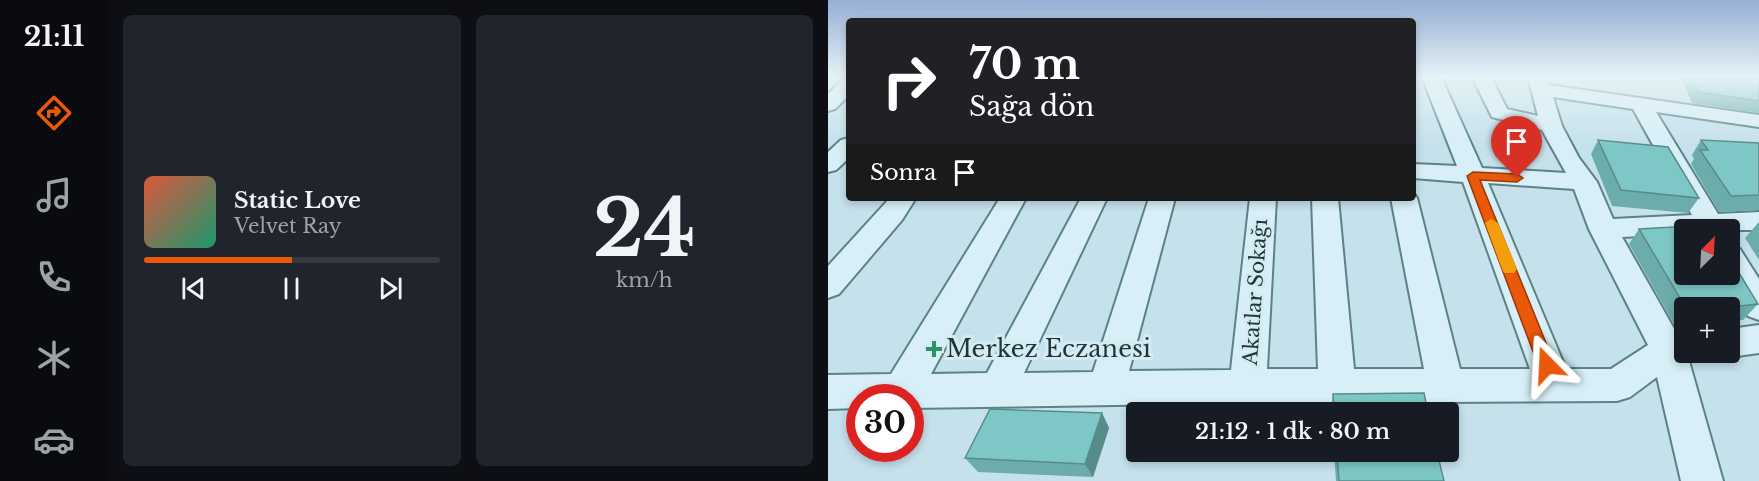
<!DOCTYPE html>
<html lang="tr">
<head>
<meta charset="utf-8">
<style>
	body { margin:0; font-family:"Libre Baskerville",serif; background:#20242c; color:#f1f3f6; height:100vh; display:flex; flex-direction:column; font-size:22px; white-space:nowrap }
	* { box-sizing:border-box; margin:0 }
	p { font-size:20px; color:#9ea1a6 }
	.icon { flex:none; width:33px; height:33px; fill:none; stroke:currentColor; stroke-width:2; stroke-linecap:round; stroke-linejoin:round }
	.map { position:relative; flex:1; overflow:hidden }
	.drawer { display:flex; flex-direction:column; gap:15px; padding:15px; background:#0d0f14; width:720px }
	.drawer>* { flex:none }
	.top-card { position:absolute; left:18px; top:18px; width:570px; height:183px; border-radius:6px; box-shadow:0 3px 9px #0003; background:#202124; color:#fff; overflow:hidden }
	.needle { width:39px; rotate:24deg }
	.buttons { position:absolute; left:846px; top:219px; display:grid; gap:12px }
	.buttons a { display:grid; place-items:center; width:66px; height:66px; border-radius:6px; background:#171b24; box-shadow:0 3px 9px #0003; font-size:30px }
	.speed { position:absolute; left:18px; top:384px; display:flex; gap:12px; font-size:30px; font-weight:700; text-align:center }
	.speed>* { display:grid; place-content:center; width:78px; height:78px; border-radius:50%; background:#171b24; box-shadow:0 3px 9px #0003; line-height:1 }
	.speed .limit { border:9px solid #d22; background:#fff; color:#111 }
	.pin { position:absolute; display:grid; place-items:center; width:51px; height:51px; color:#fff; margin:-62px -26px; border-radius:50% 50% 50% 0; rotate:-45deg; box-shadow:0 0 6px #0007 }
	.pin .icon { rotate:45deg }
	.me { position:absolute; width:66px; margin:-33px; rotate:339deg; stroke-linejoin:round; filter:drop-shadow(0 0 4px #0008) }
	.turn { display:flex; align-items:center; gap:21px; height:126px; padding:0 24px; font-size:27px }
	.turn .icon { width:78px; height:78px; stroke-width:2.5 }
	.turn b { display:block; font-size:42px; line-height:51px }
	.then { display:flex; align-items:center; height:57px; padding:0 24px; background:#0003; gap:12px; font-size:22px }
	.drawer .tile { flex:1; display:flex; flex-direction:column; justify-content:center; gap:9px; min-width:0; padding:0 21px; border-radius:9px; background:#20242c }
	.drawer .dial { align-items:center; gap:0 }
	.dial b { font-size:78px; line-height:1 }
	.song { display:flex; align-items:center; gap:18px }
	.cover { width:72px; height:72px; border-radius:9px; background:linear-gradient(135deg,hsl(10 70% 55%),hsl(160 70% 35%)) }
	.played { height:6px; border-radius:3px; background:linear-gradient(90deg,#ea580c 50%,#363941 50%) }
	.keys { display:flex; justify-content:space-around; direction:ltr }
	.drawer .tiles { flex:1; display:grid; gap:15px; grid-template-columns:repeat(2,1fr) }
	.trip { position:absolute; left:298px; top:402px; width:333px; height:60px; border-radius:6px; background:#171b24; box-shadow:0 3px 9px #0003; font-weight:600; line-height:60px; text-align:center }
	main { display:flex; flex:1; min-height:0 }
	.dock { display:flex; flex-direction:column; width:108px; justify-content:space-around; align-items:center; background:#090b0e; color:#9ea1a6 }
	.dock .icon { width:42px; height:42px }
	.dock .current { color:#ea580c }
	.dock b { font-size:27px; color:#f1f3f6 }
	.map>svg:first-child { display:block }
</style>
</head>
<body>
<main>
<nav class="dock">
<b>21:11</b>
<svg class="icon current" aria-label="directions" viewBox="0 0 24 24"><path d="M12 3l9 9-9 9-9-9zM9 14v-3h6M13 9l2 2-2 2"/></svg>
<svg class="icon" aria-label="music" viewBox="0 0 24 24"><path d="M9 18V5l10-2v13"/><circle cx="6" cy="18" r="3"/><circle cx="16" cy="16" r="3"/></svg>
<svg class="icon" aria-label="phone" viewBox="0 0 24 24"><path d="M5 4h4l2 5-3 2q2 4 5 5l2-3 5 2v4C11 20 4 13 5 4z"/></svg>
<svg class="icon" aria-label="climate" viewBox="0 0 24 24"><path d="M12 3v18M4 7l16 10M4 17L20 7"/></svg>
<svg class="icon" aria-label="car" viewBox="0 0 24 24"><path d="M5 17H2v-5l4-1 3-4h7l3 4 3 1v5h-3M9 17h6M6 11h13"/><circle cx="7" cy="17" r="2"/><circle cx="17" cy="17" r="2"/></svg>
</nav>
<section class="drawer">
<div class="tiles">
<div class="tile">
<div class="song"><i class="cover"></i><div><b>Static Love</b><p>Velvet Ray</p></div></div>
<div class="played"></div>
<div class="keys"><svg class="icon" aria-label="previous" viewBox="0 0 24 24"><path d="M18 5L8 12l10 7zM5 5v14"/></svg><svg class="icon" aria-label="pause" viewBox="0 0 24 24"><path d="M8 5v14M16 5v14"/></svg><svg class="icon" aria-label="next" viewBox="0 0 24 24"><path d="M6 5l10 7-10 7zM19 5v14"/></svg></div>
</div>
<div class="tile dial"><b>24</b><p>km/h</p></div>
</div>
</section>
<div class="map">
<svg width="931" height="481" viewBox="0 0 931 481">
	<rect width="100%" height="100%" fill="#c5e1ec"/>
	<g fill="none" stroke-linecap="round" stroke-linejoin="round">
		<defs>
			<path id="minor" d="M594 77H613L654 168 738 173 714 130 664 117 644 77H663L679 109 710 116 700 77H719L721 85 931 115V127L828 112 890 214 931 212V230H856V234L794 237 849 334H856V352H871L868 358 861 361 895 481H853L829 377 802 397 789 401 420 403 82 408V398H32V408L0 409V375L63 374 172 198H198L103 374 159 373 253 198H279L196 373 265 372 321 198H347L301 371 403 370 422 198H448L439 369H490L484 198H510L526 369H596L563 198H585V192L589 198 632 369H702L635 182 585 178V164L629 166ZM725 97 805 109 864 215 785 219 769 182 751 158 734 126ZM660 183 746 189 761 229 820 345 783 369H738Z
				M21 78V95L7 109 0 111V94L14 80Z
				M21 138V158L8 170 0 172V152L13 140Z
				M62 198H88L74 220 11 294 0 298V266Z
				M902 246 912 249 931 279V320L920 316 897 274H902Z
				M931 325V353L902 357 890 353 902 352V329Z"/>
		</defs>
		<use href="#minor" stroke="#5c8285" stroke-width="4"/>
		<use href="#minor" fill="#d8eff7" fill-rule="evenodd"/>
	</g>
	<path fill="#6cacaa" d="M855 77H915L931 80V113L864 103 854 79Z
		M770 140 871 198 860 213 784 206 763 154Z
		M873 140 931 143V210L891 212 863 164 866 159 864 155Z
		M931 222V260L917 238 930 223Z
		M811 229 930 304 915 320 902 321V308H856V325L847 326 801 244Z
		M505 394 600 412H503Z
		M274 413 281 428 265 477 150 472 137 458Z
		M506 452H609L616 481H508Z"/>
	<path fill="#588c8b" d="M274 413 281 428 265 477 257 464Z"/>
	<path fill="#7dc8c6" stroke="#588c8b" stroke-width="1.5" d="M864 77H914L931 80V101L870 92Z
		M770 140 840 147 871 198 793 190Z
		M873 140 931 143V195L903 196 872 150H880Z
		M881 225 884 230H856V274H902V258L930 304 893 308H858L811 229Z
		M596 393 600 412H506L505 394Z
		M162 409 274 413 257 464 137 458Z
		M509 452H609L616 481H511Z"/>
	<linearGradient id="sky" x2="0" y2="1"><stop stop-color="#97aed5"/><stop offset="0.53" stop-color="#e5f2f6"/><stop offset="1" stop-color="#e5f2f6" stop-opacity="0"/></linearGradient>
	<rect width="931" height="145" fill="url(#sky)"/>
	<path fill="#ea580c" stroke="#983908" stroke-width="1.5" d="M645 172 689 174 695 178 689 182 652 180 727 365 725 370 719 372 713 370 710 365 639 176Z"/>
	<path fill="#f59e0b" d="M663 219 670 223 689 269 686 273H676L674 269 657 223Z"/>
	<path fill="#2f9166" stroke="#d4ebf3" stroke-width="2" d="M103 340h6v6h6v6h-6v6h-6v-6h-6v-6h6z"/>
	<g text-anchor="middle" stroke-width="6" stroke-linejoin="round" paint-order="stroke">
		<g font-size="20" fill="#1f3536" stroke="#d4ebf3">
			<text transform="translate(427 292) rotate(-86)" y="7">Akatlar Sokağı</text>
		</g>
		<g font-size="24" fill="#1f3536" stroke="#d4ebf3" text-anchor="start">
			<text x="118" y="357">Merkez Eczanesi</text>
		</g>
	</g>
</svg>
<div class="buttons">
<a><svg class="needle" viewBox="-14 -14 28 28"><path d="M0-13l5 13h-10z" fill="#e53935"/><path d="M0 13l5-13h-10z" fill="#9ea1a6"/></svg></a>
<a>+</a>
</div>
<div class="speed"><div class="limit">30</div></div>
<div class="pin" style="left:689px;top:178px;background:#d93025"><svg class="icon" aria-label="arrive" viewBox="0 0 24 24"><path d="M6 21V4h12l-3 4 3 4H6"/></svg></div>
<svg class="me" style="left:719px;top:365px" viewBox="-20 -20 40 40"><path d="M0-17L14 15 0 8-14 15z" fill="#ea580c" stroke="#fff" stroke-width="4"/></svg>
<div class="trip">21:12 · 1 dk · 80 m</div>
<div class="top-card">
<div class="turn"><svg class="icon" aria-label="right" viewBox="0 0 24 24"><path d="M7 20v-9h11M14 6l5 5-5 5"/></svg><div><b>70 m</b>Sağa dön</div></div>
<div class="then">Sonra<svg class="icon" aria-label="arrive" viewBox="0 0 24 24"><path d="M6 21V4h12l-3 4 3 4H6"/></svg></div>
</div>
</div>
</main>
</body>
</html>
